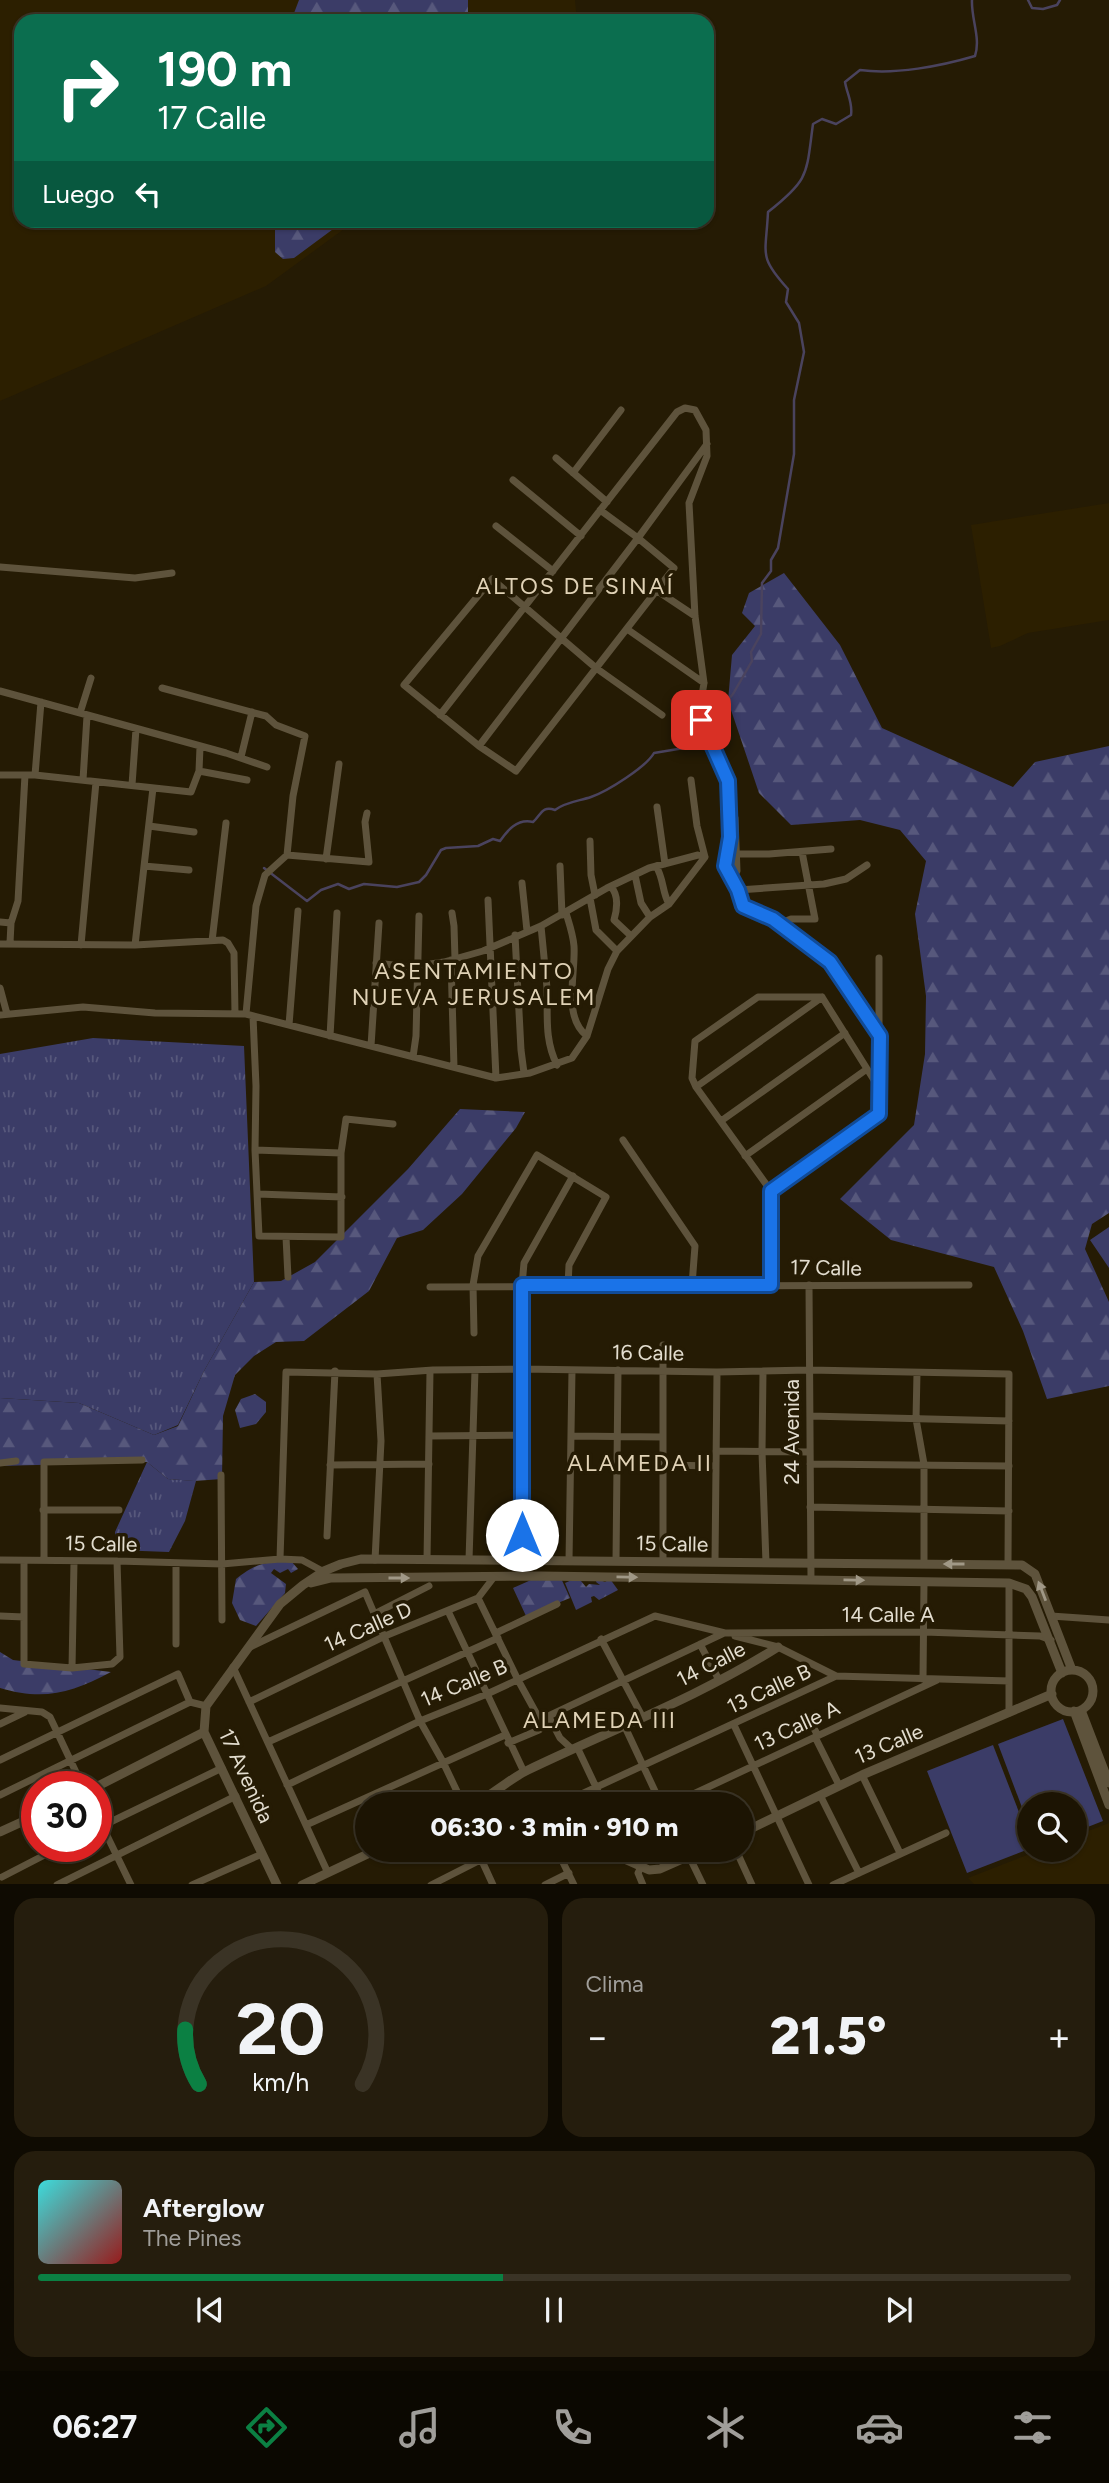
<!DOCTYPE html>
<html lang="es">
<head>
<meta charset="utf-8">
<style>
	body { margin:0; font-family:Figtree,sans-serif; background:#251d0d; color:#f1f3f6; height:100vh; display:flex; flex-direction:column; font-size:26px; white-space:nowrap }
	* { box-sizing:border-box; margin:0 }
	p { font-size:23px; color:#a09e9a }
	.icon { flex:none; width:38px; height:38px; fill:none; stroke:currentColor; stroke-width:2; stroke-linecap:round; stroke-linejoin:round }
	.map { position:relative; height:1884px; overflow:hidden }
	.details { display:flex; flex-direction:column; gap:14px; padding:14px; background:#0f0b02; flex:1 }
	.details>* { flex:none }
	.top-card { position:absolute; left:14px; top:14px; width:700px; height:214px; border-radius:21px; box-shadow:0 2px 5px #0004,0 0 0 2px #3a3325; background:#0b6e4f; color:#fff; overflow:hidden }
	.tools { position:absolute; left:1017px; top:1792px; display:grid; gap:14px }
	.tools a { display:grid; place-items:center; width:70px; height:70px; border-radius:50%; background:#1c1403; box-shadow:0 2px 5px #0004,0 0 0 2px #3a3325; font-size:35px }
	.speed { position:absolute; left:21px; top:1771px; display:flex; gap:14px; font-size:35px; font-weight:700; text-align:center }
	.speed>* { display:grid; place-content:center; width:91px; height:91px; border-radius:50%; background:#1c1403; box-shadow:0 2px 5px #0004,0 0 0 2px #3a3325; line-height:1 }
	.speed .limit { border:10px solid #d22; background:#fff; color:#111 }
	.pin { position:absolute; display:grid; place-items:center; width:60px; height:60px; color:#fff; margin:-30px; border-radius:14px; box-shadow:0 4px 10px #0006 }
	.me { position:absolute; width:77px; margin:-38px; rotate:0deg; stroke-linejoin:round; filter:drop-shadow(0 0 5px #0008) }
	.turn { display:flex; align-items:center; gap:24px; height:147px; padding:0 28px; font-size:32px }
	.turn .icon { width:91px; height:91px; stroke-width:2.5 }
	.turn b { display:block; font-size:49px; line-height:60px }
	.then { display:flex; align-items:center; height:66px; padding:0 28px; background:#0003; gap:14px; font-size:26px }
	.big { font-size:52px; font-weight:800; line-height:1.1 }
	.details .tile { flex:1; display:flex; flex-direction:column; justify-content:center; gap:10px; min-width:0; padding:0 24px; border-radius:21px; background:#251d0d }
	.details .dial { align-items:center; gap:0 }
	.dial svg { height:182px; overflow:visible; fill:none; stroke:#3a3325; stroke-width:7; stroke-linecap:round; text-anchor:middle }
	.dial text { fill:#f1f3f6; stroke:none }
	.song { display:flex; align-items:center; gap:21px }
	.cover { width:84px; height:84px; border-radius:10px; background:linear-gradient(135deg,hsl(180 70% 55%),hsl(0 70% 35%)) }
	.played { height:7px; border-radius:4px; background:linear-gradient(90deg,#0b8043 45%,#3a3325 45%) }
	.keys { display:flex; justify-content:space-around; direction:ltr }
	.heat { display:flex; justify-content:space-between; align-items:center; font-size:38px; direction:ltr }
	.details .tiles { flex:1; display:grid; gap:14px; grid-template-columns:1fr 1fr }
	.tile:last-child { grid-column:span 2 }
	.trip { position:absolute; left:355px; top:1792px; width:399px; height:70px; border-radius:35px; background:#1c1403; box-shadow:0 2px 5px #0004,0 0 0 2px #3a3325; font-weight:800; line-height:70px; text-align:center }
	.tabs { display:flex; height:112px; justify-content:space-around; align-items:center; background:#0b0801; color:#a09e9a }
	.tabs .icon { width:49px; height:49px }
	.tabs .current { color:#0b8043 }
	.tabs b { font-size:32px; color:#f1f3f6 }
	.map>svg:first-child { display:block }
</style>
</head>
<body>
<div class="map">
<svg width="1109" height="1885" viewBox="0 0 1109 1885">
	<defs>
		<pattern id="grass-tufts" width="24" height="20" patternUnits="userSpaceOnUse" patternTransform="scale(1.75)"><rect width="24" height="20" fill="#3b3c67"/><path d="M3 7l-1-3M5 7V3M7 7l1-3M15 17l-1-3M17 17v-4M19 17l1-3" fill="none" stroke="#57587c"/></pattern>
		<pattern id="forest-firs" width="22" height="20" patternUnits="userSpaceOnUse" patternTransform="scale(1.75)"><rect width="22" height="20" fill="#3b3c67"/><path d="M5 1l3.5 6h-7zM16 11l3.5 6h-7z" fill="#57587c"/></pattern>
	</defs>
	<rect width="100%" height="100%" fill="#251b04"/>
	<path fill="#2c1f00" d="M0 0H575L577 21H21V220L355 221 266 286 0 401Z
		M1109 503V620L1028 633 1000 646 991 648 971 525Z
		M1109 1823V1884L975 1885 968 1878 1040 1850H1074L1075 1836Z"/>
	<path fill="url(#grass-tufts)" d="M93 1038 244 1046 254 1282 204 1371 178 1425 154 1435 79 1403 0 1398V1054Z
		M147 1462 168 1479 196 1481 185 1521 169 1552 116 1550 115 1532Z"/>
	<path fill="url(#forest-firs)" d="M299 0H468V21H291Z
		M275 221V220L344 221 294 258 283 259 275 252Z
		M784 573 840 645 882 728 1013 787 1035 762 1109 746V1213L1092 1224 1085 1249 1109 1302V1386L1047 1399 1023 1331 994 1267 891 1240 840 1199 914 1125 925 1054 926 996 915 914 926 861 900 830 860 820 791 825 759 793 728 701 732 655 755 626 742 613 749 593Z
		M460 1109 525 1112 516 1128 462 1194 423 1230 397 1238 369 1291 304 1341 276 1342 254 1356 235 1375 223 1416 222 1479 194 1481 168 1479 147 1462 0 1466V1398L79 1403 154 1435 178 1426 204 1371 254 1282 281 1281 315 1262 408 1169Z
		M255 1394 266 1402V1412L256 1424 240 1428 235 1410 241 1399Z
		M291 1561 298 1569 291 1573 288 1569 280 1573 274 1569 271 1573 286 1584 285 1593 256 1626 240 1620 232 1603 236 1579C256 1563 265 1562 291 1561Z
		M540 1576H560L570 1598 526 1616 513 1588Z
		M574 1579 581 1581 586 1587 589 1584 600 1585 596 1582 597 1579 605 1582 610 1579 618 1590 599 1600 594 1596 591 1597 592 1602 576 1610 565 1583Z
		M0 1652 13 1660 111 1672C71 1693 44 1701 0 1688Z"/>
	<path fill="#3b3c67" d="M1109 1227V1268L1090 1240Z
		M1063 1719 1103 1821 1075 1832 1074 1804H1029V1826L998 1744Z
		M993 1745 1029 1838V1849L967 1873 927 1771Z"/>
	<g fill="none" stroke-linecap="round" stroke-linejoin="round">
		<path stroke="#4a435e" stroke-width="2.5" d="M1028 0 1032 8 1043 9 1057 5 1060 0
			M264 868 307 901 321 890 338 884 349 889 364 884 397 887 419 882 426 875 441 850 446 848 478 846 493 839 500 841C507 831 517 818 533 822 541 815 542 805 555 810 565 802 579 801 591 797 608 791 646 767 654 753L690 747 702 726 714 717 733 694 752 661 751 652 761 634 762 583 771 571V560L778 548 794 454V400L804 352 799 323 786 302 788 289C758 256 766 255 768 212 810 179 806 175 813 124L822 119 836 124 851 115C853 103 847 94 845 82L860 70C895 75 941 66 975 56 981 38 971 19 972 0"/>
		<path stroke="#5e533c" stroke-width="7" d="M556 458 607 502
			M573 473 621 410
			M513 480 581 536
			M600 510 638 538 674 568 516 771 479 746 404 685 492 579 596 668 662 715
			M496 526 553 571
			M0 567 135 578 172 573
			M656 590 695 616
			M627 629 704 683
			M162 688 266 716 276 725 305 736 293 796 287 855
			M0 691 226 753 267 767
			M80 713 91 678
			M440 715 677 412 685 408 695 410 706 430 707 456 689 503 695 616 704 683 699 714 728 781 730 837 725 866 738 890 743 906 773 919 823 956 880 1036
			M479 746 638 538 707 444
			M241 757 252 712
			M199 771 247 780
			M0 775H35L191 792 199 771 200 747
			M35 775 41 702
			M83 780 87 716
			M132 785 136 729
			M657 807 665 864
			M728 819 735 818 737 871 732 880
			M149 826 194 832
			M590 841 591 875 595 895
			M737 854H769L831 849
			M326 859 339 764
			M144 866 189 870
			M560 866 562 915
			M656 866C664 879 662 892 669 904
			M635 875 641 903 650 917
			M522 883 527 931
			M611 887C619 895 617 910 614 920L631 936
			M738 890 824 884 846 879 867 865
			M590 898 596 930 617 951
			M488 900 496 1078
			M452 913 454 926 455 959
			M566 913C569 923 573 934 574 946 576 973 562 1017 587 1036
			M0 922 11 923
			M779 924 791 919H815L802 852
			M541 926C543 947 545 967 547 988 548 1015 544 1039 557 1065
			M515 935 521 1050 524 1073
			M212 941 226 823
			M10 943 11 923 18 901 25 775
			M0 944 135 945 223 940 228 943 234 953 235 1014
			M81 945 96 782
			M135 945 153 788
			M451 960 454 1067
			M376 963 410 967 444 962 483 951 541 926 607 888 649 868 698 855 705 857
			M0 988 7 1014
			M822 997 879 1088
			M246 1014 256 906 265 875 287 855 369 862 365 822 367 813
			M0 1015 83 1007 155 1013 246 1014 496 1078 530 1073 572 1058 587 1036 608 969 617 951 650 917 669 904 705 857 697 826 691 780
			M253 1016 256 1086 255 1150 341 1153
			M289 1025 298 911
			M330 1036 337 913
			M371 1046 379 923
			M413 1057 416 1036 419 916
			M696 1087 821 998
			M721 1121 845 1033
			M623 1140 695 1246 692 1285
			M255 1150 259 1236 341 1237V1153L346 1119 393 1124
			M745 1156 867 1069
			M771 1191 879 1113V958
			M258 1194 342 1197
			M286 1237 288 1277
			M771 1285V1191L696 1087 692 1078 695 1041 758 997H822
			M809 1285 811 1579
			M430 1287 969 1285
			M474 1333 473 1285 478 1256 537 1155 606 1197 569 1265 568 1285
			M763 1371 762 1452 766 1563
			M917 1373 916 1419 924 1464V1564
			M810 1416 1009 1421
			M429 1436 523 1435
			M571 1436 663 1437
			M716 1451 810 1452
			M0 1463 16 1461
			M810 1464 1009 1466
			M330 1465 429 1464
			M663 1465 716 1466
			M221 1475 222 1620
			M810 1507 1009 1511
			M43 1510H119
			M327 1536 335 1371
			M280 1559 286 1372 377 1374 433 1370 522 1369 717 1372 809 1370 1009 1374 1008 1565
			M0 1560 117 1561 222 1564 280 1559 302 1560 326 1573
			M44 1560V1462L142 1460
			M375 1560 381 1441 377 1374
			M427 1560 430 1371
			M469 1560 475 1370
			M24 1561V1664L72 1668 112 1664 120 1657 117 1561
			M522 1561V1285L524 1263 573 1176
			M569 1561 572 1370
			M616 1561 618 1370
			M663 1562V1345
			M715 1562 717 1372
			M1009 1583V1713
			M478 1598 518 1680 540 1720
			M448 1611 524 1772
			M374 1614 429 1586
			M0 1616 24 1617
			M1051 1616 1109 1620
			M496 1633 557 1604
			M735 1636 778 1647 836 1676
			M601 1639 643 1718
			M176 1644V1563
			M700 1644 719 1680
			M248 1648 365 1592 420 1721 443 1762 463 1804
			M233 1667 328 1873
			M72 1668 74 1562
			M923 1679 924 1582
			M249 1702 385 1636 478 1598 494 1577
			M0 1708 42 1712 50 1717 83 1787
			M549 1717 560 1738 572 1749
			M808 1717 818 1736
			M0 1724 25 1712
			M734 1725 809 1885
			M625 1727 661 1804
			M815 1737 839 1785
			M268 1742 498 1638
			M508 1743 539 1730 536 1723 540 1720 724 1633
			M577 1747 604 1804
			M0 1760 178 1674 190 1702 206 1706
			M862 1775 900 1853
			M287 1785 420 1721 487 1694 655 1616 725 1633 924 1632 1040 1636 1051 1640
			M0 1795 190 1702
			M820 1795 859 1873
			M560 1804 836 1676 1009 1681
			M672 1804 937 1680
			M96 1813 131 1885
			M306 1825 505 1735
			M96 1829 222 1768
			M477 1850 493 1885
			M557 1850 574 1885
			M736 1850 752 1885
			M689 1856 703 1885
			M641 1867 638 1873 643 1885
			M2 1877 62 1846
			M57 1885 236 1796
			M192 1885 262 1854
			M431 1885 500 1850
			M545 1885 569 1873
			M833 1885 946 1833"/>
		<path stroke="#5e533c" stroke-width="9" d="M311 1583 331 1578 540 1576 1009 1583 1026 1589 1032 1597 1062 1673
			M1051 1691a21 21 0 1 1 42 0a21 21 0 1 1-42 0Z
			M1081 1710 1109 1783
			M1074 1711 1109 1805
			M96 1787 204 1732
			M483 1801 492 1800 507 1804
			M474 1804C493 1795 509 1779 528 1770 611 1730 699 1697 778 1647
			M0 1832 37 1815
			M742 1833 862 1775 1052 1694
			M604 1850 649 1870 660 1869 703 1850
			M277 1885 204 1732 206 1706 280 1604 303 1585 324 1571 341 1564 361 1559 1022 1565 1035 1574 1072 1670
			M302 1885 376 1850"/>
	</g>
	<defs><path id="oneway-solid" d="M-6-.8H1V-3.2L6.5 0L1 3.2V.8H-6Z" transform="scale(1.75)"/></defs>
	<g fill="#a09886">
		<use href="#oneway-solid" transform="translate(954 1564) rotate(-180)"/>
		<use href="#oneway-solid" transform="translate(627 1577) rotate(1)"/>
		<use href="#oneway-solid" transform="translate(399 1578)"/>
		<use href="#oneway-solid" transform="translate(854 1580) rotate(1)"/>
		<use href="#oneway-solid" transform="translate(1042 1591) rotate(-111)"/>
	</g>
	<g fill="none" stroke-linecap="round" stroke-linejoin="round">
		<defs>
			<path id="route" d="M522 1535V1285H771V1191L879 1114 880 1036 830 962 773 919 743 906 738 890 725 866 730 837 728 781 701 720"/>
		</defs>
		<use href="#route" stroke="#114b97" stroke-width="18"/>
		<use href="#route" stroke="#1a73e8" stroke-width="12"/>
	</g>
	<g text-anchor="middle" stroke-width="7" stroke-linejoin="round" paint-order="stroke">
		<g font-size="21" fill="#e3ddcf" stroke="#251b04">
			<text transform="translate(826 1268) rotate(1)" y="7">17 Calle</text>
			<text transform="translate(648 1353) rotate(1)" y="7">16 Calle</text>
			<text transform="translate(792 1432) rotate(-90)" y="7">24 Avenida</text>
			<text transform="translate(101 1544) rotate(1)" y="7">15 Calle</text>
			<text transform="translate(672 1544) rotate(1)" y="7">15 Calle</text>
			<text x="888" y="1622">14 Calle A</text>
			<text transform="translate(368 1627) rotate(-24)" y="7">14 Calle D</text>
			<text transform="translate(711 1664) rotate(-27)" y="7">14 Calle</text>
			<text transform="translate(464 1683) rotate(-23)" y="7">14 Calle B</text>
			<text transform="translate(769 1689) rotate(-25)" y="7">13 Calle B</text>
			<text transform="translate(797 1726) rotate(-25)" y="7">13 Calle A</text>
			<text transform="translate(889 1744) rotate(-23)" y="7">13 Calle</text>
			<text transform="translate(246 1776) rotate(65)" y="7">17 Avenida</text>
		</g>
		<g font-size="23" letter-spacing="2" fill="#e0d2b6" stroke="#251b04">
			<text x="575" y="594">ALTOS DE SINAÍ</text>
			<text x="474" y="979">ASENTAMIENTO<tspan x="474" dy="26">NUEVA JERUSALEM</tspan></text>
			<text x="640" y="1471">ALAMEDA II</text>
			<text x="600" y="1728">ALAMEDA III</text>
		</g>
	</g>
</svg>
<div class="tools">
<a><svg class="icon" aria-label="search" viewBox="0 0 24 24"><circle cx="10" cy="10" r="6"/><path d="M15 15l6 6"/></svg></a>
</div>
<div class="speed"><div class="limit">30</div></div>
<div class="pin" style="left:701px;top:720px;background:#d93025"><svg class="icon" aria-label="arrive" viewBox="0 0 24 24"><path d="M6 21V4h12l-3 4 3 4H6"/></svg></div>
<svg class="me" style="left:522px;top:1535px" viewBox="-20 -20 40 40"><circle r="19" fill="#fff"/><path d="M0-13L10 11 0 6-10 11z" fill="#1a73e8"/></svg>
<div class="trip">06:30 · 3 min · 910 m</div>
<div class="top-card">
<div class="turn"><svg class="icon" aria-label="right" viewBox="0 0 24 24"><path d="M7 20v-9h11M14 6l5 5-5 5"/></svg><div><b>190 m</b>17 Calle</div></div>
<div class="then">Luego<svg class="icon" aria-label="left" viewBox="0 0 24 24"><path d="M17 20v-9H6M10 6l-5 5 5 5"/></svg></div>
</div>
</div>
<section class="details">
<div class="tiles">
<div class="tile dial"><svg viewBox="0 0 100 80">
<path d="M14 69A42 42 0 1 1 86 69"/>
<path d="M14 69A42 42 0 0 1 8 45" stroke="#0b8043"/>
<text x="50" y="56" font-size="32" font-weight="700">20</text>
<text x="50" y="72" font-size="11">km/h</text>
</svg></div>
<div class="tile"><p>Clima</p>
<div class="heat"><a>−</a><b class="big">21.5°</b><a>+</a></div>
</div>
<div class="tile">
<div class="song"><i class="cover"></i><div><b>Afterglow</b><p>The Pines</p></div></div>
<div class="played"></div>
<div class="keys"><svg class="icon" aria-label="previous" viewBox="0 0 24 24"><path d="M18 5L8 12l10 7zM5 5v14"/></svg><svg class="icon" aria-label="pause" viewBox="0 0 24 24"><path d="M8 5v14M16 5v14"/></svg><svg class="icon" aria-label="next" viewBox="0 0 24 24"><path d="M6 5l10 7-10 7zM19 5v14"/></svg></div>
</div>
</div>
</section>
<nav class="tabs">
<b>06:27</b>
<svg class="icon current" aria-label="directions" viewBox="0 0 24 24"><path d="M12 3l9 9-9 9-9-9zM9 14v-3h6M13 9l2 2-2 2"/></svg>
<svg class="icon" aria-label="music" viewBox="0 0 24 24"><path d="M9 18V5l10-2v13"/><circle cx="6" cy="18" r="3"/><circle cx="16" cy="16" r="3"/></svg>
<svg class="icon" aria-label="phone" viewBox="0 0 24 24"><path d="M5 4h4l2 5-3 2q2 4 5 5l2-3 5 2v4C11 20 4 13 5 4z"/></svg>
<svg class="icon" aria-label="climate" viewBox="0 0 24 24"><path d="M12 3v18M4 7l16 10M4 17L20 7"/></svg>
<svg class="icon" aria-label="car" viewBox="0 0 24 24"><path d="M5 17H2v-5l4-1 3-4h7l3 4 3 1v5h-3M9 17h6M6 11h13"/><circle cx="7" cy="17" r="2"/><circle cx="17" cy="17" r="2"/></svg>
<svg class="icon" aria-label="filters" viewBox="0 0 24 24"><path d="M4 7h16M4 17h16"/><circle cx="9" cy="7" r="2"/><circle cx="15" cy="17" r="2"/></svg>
</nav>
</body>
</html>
